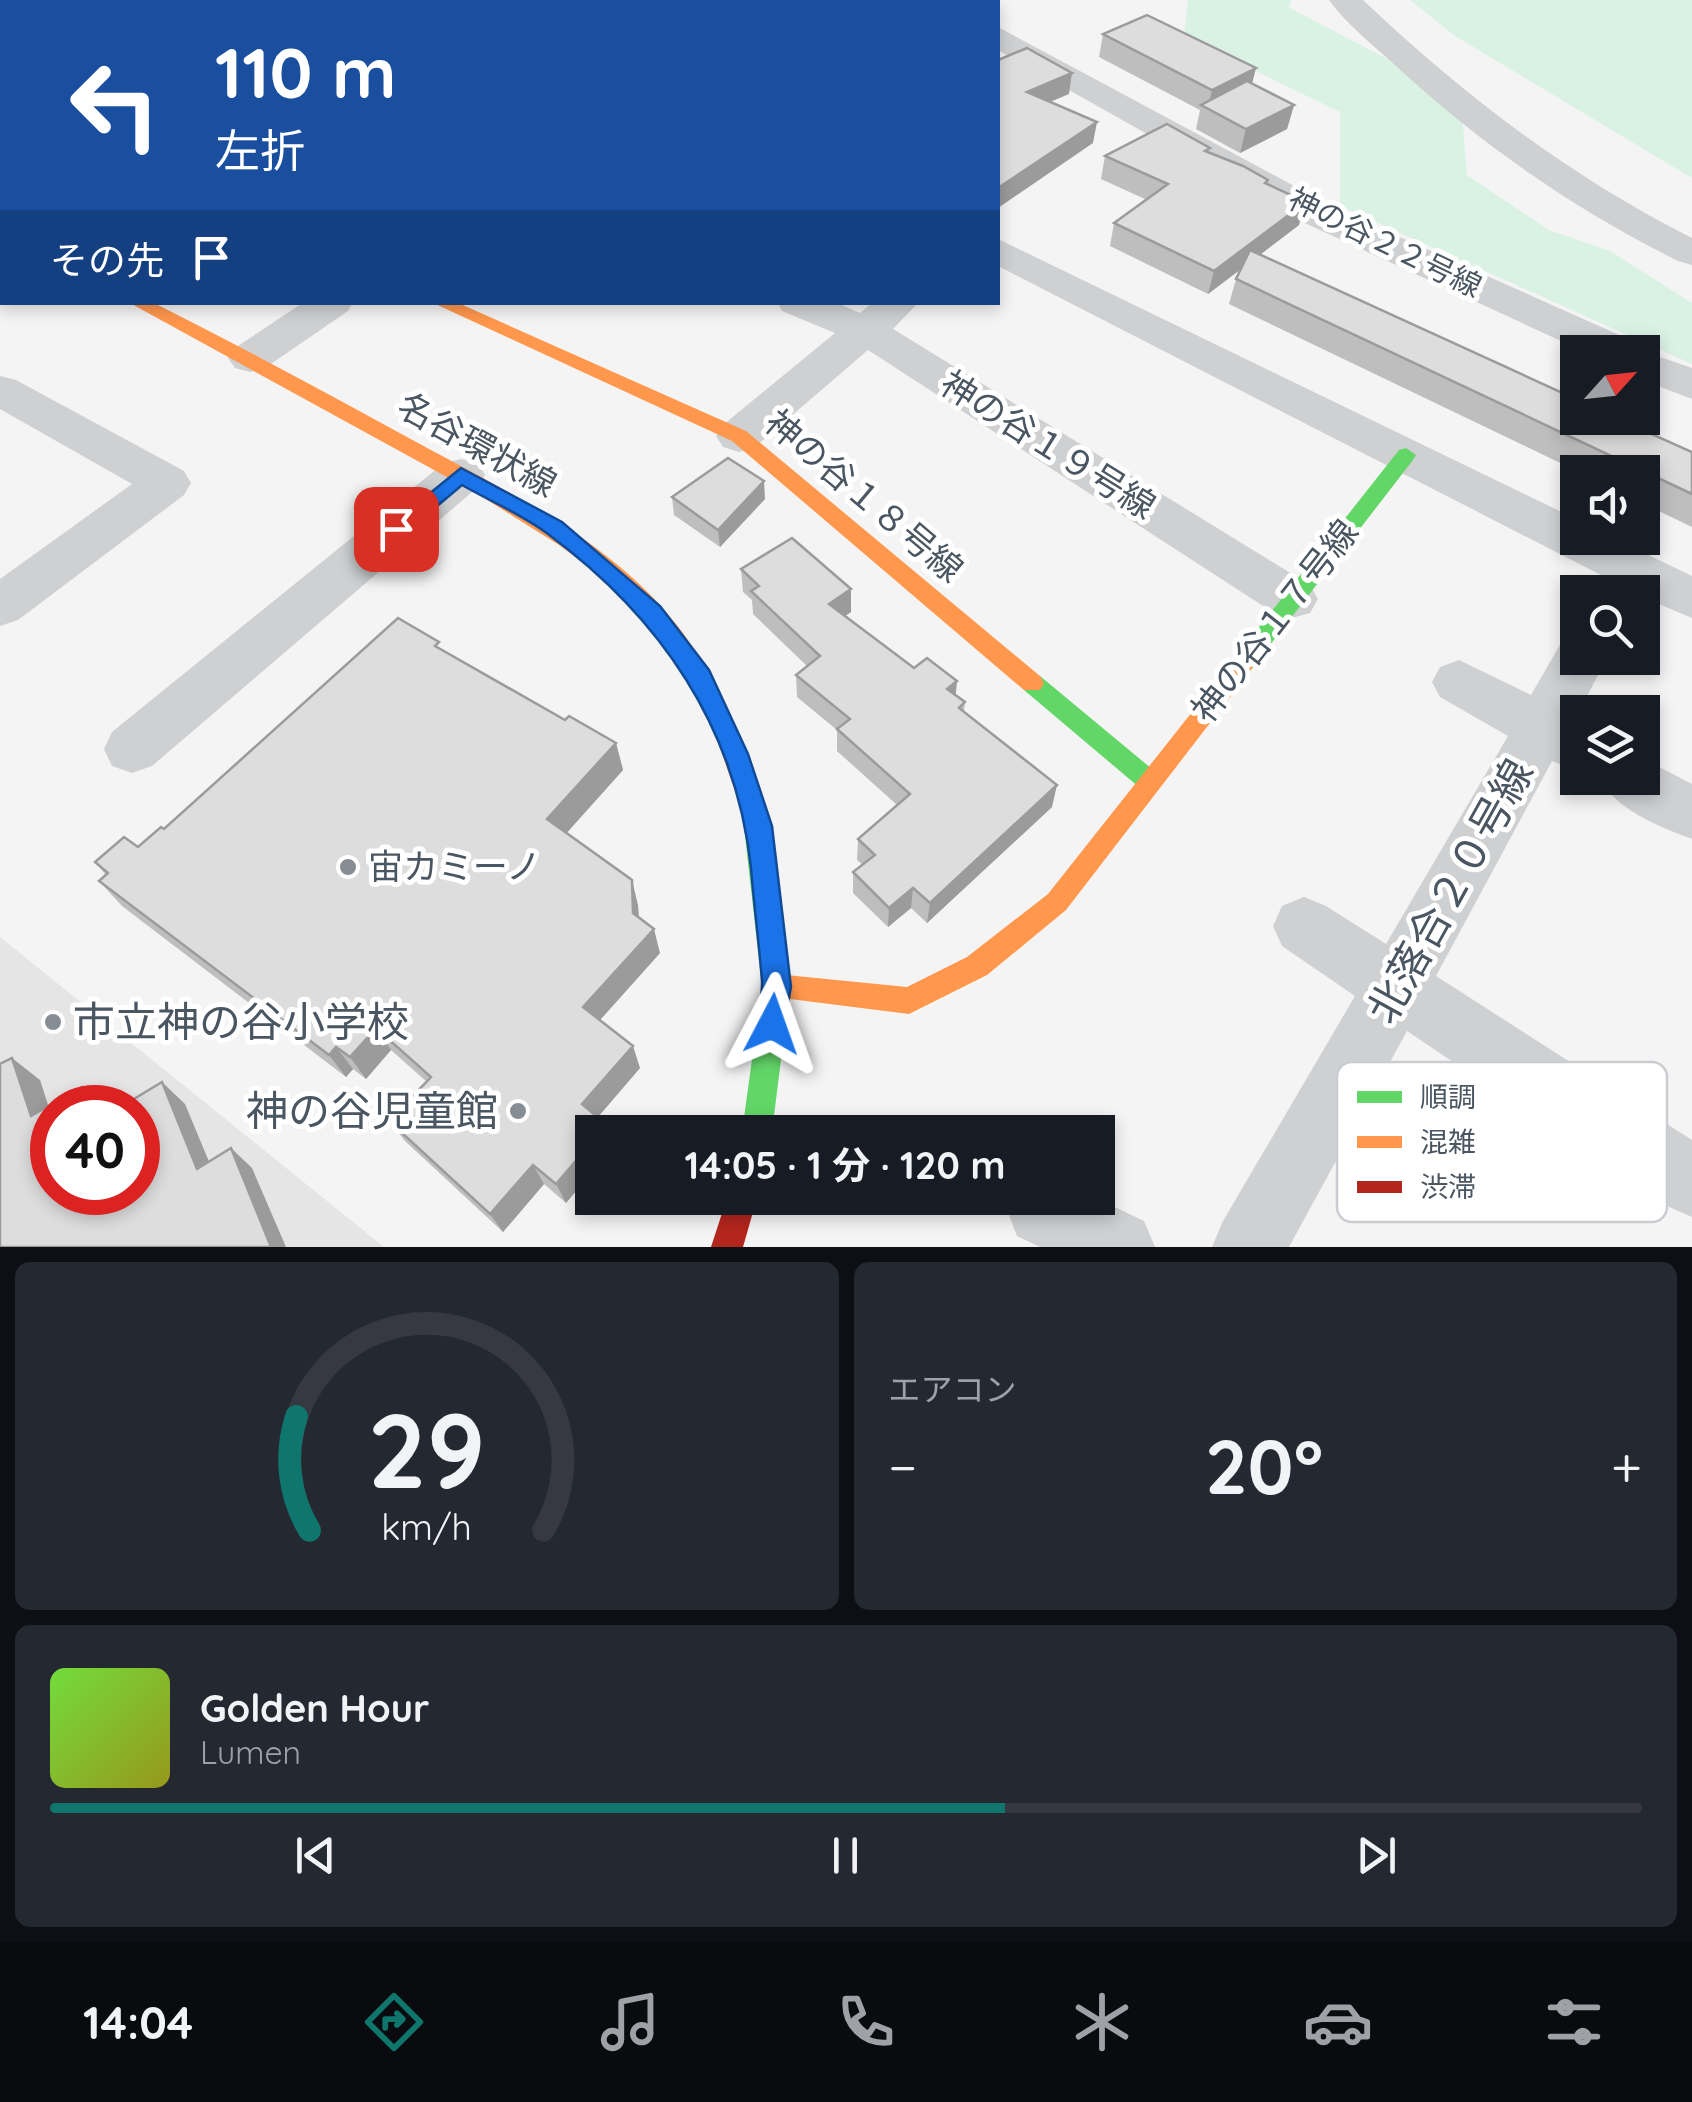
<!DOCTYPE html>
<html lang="ja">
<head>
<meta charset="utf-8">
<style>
	body { margin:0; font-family:Quicksand,"Noto Sans JP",sans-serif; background:#242831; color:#f1f3f6; height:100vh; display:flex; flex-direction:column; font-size:38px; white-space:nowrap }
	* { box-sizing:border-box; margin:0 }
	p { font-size:32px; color:#9ea1a6 }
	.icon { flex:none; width:55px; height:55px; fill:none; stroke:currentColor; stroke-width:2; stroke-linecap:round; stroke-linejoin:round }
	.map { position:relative; height:1247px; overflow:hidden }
	.side { display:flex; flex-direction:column; gap:15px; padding:15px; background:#0d0f14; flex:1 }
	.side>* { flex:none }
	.hud { position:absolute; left:0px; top:0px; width:1000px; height:305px; box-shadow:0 5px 15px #0003; background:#1a4fa0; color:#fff; overflow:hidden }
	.needle { width:65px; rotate:63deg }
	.buttons { position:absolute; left:1560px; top:335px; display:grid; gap:20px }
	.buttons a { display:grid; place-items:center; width:100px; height:100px; border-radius:0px; background:#171b24; box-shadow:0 5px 15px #0003; font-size:50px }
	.speed { position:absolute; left:30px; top:1085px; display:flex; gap:20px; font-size:50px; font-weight:700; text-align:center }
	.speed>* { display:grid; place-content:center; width:130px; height:130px; border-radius:50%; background:#171b24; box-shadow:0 5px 15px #0003; line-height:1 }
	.speed .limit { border:15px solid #d22; background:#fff; color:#111 }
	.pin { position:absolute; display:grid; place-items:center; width:85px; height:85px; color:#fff; margin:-42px; border-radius:20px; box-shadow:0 5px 15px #0006 }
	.me { position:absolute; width:110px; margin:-55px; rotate:4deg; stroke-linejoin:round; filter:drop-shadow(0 0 8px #0008) }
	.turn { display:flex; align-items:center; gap:35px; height:210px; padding:0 50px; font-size:45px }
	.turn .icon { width:130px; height:130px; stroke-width:2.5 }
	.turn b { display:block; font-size:70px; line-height:85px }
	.then { display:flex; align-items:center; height:95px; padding:0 50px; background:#0003; gap:20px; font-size:38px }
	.big { font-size:75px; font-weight:700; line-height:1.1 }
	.side .widget { flex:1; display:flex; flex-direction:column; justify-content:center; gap:15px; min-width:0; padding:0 35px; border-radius:15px; background:#242831 }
	.side .dial { align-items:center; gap:0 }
	.dial svg { height:260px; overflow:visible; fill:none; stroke:#363941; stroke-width:7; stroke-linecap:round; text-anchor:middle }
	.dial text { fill:#f1f3f6; stroke:none }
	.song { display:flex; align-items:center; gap:30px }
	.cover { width:120px; height:120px; border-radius:15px; background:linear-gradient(135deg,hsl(100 70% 55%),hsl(60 70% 35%)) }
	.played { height:10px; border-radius:5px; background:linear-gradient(90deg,#0f766e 60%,#363941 60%) }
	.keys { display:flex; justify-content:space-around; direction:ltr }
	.heat { display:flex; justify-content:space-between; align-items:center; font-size:55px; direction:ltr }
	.side .tiles { flex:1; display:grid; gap:15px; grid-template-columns:1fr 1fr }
	.widget:last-child { grid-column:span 2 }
	.trip { position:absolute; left:575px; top:1115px; width:540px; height:100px; border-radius:0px; background:#171b24; box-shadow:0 5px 15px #0003; font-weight:700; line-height:100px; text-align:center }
	.tab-bar { display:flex; height:160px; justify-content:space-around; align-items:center; background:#090b0e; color:#9ea1a6 }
	.tab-bar .icon { width:70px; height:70px }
	.tab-bar .on { color:#0f766e }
	.tab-bar b { font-size:45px; color:#f1f3f6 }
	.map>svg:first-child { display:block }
</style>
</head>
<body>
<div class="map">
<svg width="1692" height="1247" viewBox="0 0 1692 1247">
	<rect width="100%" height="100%" fill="#f4f4f4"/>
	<path fill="#e6e5e6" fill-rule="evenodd" d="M0 937 384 1247H0ZM52 1108H138V1192H52Z"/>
	<path fill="#d9f2e3" d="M462 0H942L467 2Z
		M1188 0H1292L1288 7 1393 62 1462 113 1467 175 1549 230 1610 251 1692 303V364L1340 206V112L1184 36Z
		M1410 0H1692V178L1455 36Z"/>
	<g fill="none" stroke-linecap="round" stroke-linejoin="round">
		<path fill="#ced0d2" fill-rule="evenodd" d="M88 0H126L128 2H90Z
			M375 0H436L438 2H374Z
			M1329 0H1363C1462 94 1569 176 1692 238V265L1678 261C1574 209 1480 144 1395 65 1373 45 1346 24 1329 0Z
			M998 27 1337 209 1635 342 1640 350 1692 368V399L1642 380V352H1585L1309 225 998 50Z
			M998 239 1578 520V538H1613L1692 576V618L1642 597V592H1634L998 266Z
			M304 302H353L348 311 265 368 250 372 235 368 228 358 235 348Z
			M777 302H835L860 313 873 302H919L893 329 1310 585 1318 599 1310 613 1292 618 1274 613 868 350 755 447 739 452 723 447 716 436 723 425 835 333 782 311Z
			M0 376 16 380 184 471 191 483 184 495 18 620 0 626V579L132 484 0 409Z
			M461 459 478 463 485 475 478 487 152 766 132 773 112 766 104 749 112 732 444 463Z
			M1578 638V658H1607L1575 719 1578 771 1552 761 1436 976 1692 1140V1217L1667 1206 1407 1031 1289 1247H1212L1223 1221 1355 996 1282 946 1273 926 1282 906 1304 897 1326 906 1386 944 1508 736 1440 697 1432 682 1440 667 1459 660 1531 695 1561 643Z
			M1642 758 1692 784V839C1661 828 1613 808 1600 778H1642Z
			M1012 1198H1096L1144 1221 1155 1247H1040L1017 1236 1007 1210Z"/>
		<path fill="#63d668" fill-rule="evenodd" d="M1406 448 1416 455 1413 460 1250 671H1234L1230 665 1234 659 1399 450Z
			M1032 674 1040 676 1158 774 1161 781 1158 788 1149 791 1140 788 1024 690 1020 683 1024 676Z
			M756 807 765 810 769 818 790 987 772 1132H742L762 987 743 818 747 810Z"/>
		<path fill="#ff974d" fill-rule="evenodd" d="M128 302H152C238 345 323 391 407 437 504 490 616 542 683 633 724 690 748 752 769 818L765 826 756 829 747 826 713 728 692 684 665 643 598 574 559 545 476 493Z
			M431 302H456L746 431 1040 676 1044 683 1040 690H1024L732 441Z
			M1242 656 1250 659 1254 665 1250 671 1066 910 987 975 909 1014 766 996 762 987 766 978 776 974 907 987 967 957 1048 894 1234 659Z"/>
		<path fill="#b3261e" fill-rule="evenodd" d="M0 230 2 231V241H0Z
			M727 1198H757L743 1247H711Z"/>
	</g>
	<path fill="#bebebf" d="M1103 34 1252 84 1294 105 1287 129 1240 153 1196 129 1200 110 1099 57Z
		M0 112 2 113V170L0 169Z
		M1209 152 1268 180 1267 184 1299 225 1260 255 1692 452V527L1642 503V472H1579L1229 304 1236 279 1241 269 1208 294 1110 246 1114 223 1147 200 1101 179 1105 156Z
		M672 497 765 499 720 547 674 515Z
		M741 569 851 612 845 616 914 668 965 702 964 712 1052 807 927 923 911 908 888 927 853 893V872L863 865 857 860 858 839 897 805 837 751V730L797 697 796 675 807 666 753 614 752 600 743 592Z
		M442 649 565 720 616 743 623 770 566 833 638 905 639 918 660 953 600 1020 640 1068 598 1117 607 1125 610 1132H592V1172L566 1203 544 1184 503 1232 405 1141 389 1121 427 1082 391 1050 366 1079 353 1069 346 1077 122 906 99 881 106 875 95 862 138 847Z"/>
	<path fill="#9b9b9b" d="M1256 68 1250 92 1208 108 1212 90Z
		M1072 73 1069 94 1024 113 1027 92Z
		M1294 105 1287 129 1240 153 1246 129Z
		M1097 122 1093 143 998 208V188Z
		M1306 202 1299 225 1208 294 1214 271Z
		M764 481 765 499 720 547 718 530Z
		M851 589V612L829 627V604Z
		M957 681 955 703 947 689Z
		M616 743 623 770 556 845 547 819Z
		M1057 785 1052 807 927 923 930 903Z
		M632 880 638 905 640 938 633 913Z
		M913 888 911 908 888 927 889 908Z
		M654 929 660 953 592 1029 583 1007Z
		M376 1028 391 1050 366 1079 350 1057Z
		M633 1046 640 1068 591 1125 582 1104Z
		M336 1047 353 1069 346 1077 329 1055Z
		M12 1058 40 1080 52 1117 31 1116Z
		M162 1082 185 1104 220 1188 197 1169Z
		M82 1087 107 1108H89Z
		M607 1125 610 1132H600Z
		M592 1142V1172L566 1203 556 1184Z
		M231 1148 252 1168 286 1247H271Z
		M533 1165 544 1184 503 1232 490 1214Z"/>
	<path fill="#ddddde" stroke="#9b9b9b" stroke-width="2.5" d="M26 0H52L58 2H25Z
		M1147 15 1256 68 1212 90 1103 34Z
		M1027 48 1072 73 1027 92 1097 122 998 188V60Z
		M1247 81 1294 105 1246 129 1201 105Z
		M0 112 2 113V153L0 152Z
		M1167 124 1210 148 1205 151 1243 166 1268 180 1265 183 1306 202 1214 271 1114 223 1168 184 1105 156Z
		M1250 250 1578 400V418H1616L1692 452V494L1236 279Z
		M728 458 764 481 718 530 672 497Z
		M792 538 851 589 829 604 914 668 927 658 957 681 947 689 965 702 959 708 1057 785 930 903 913 888 889 908 853 872 875 855 858 839 910 794 837 729 850 719 796 675 820 656 751 591 759 586 741 569Z
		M398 618 439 642 435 646 565 720 569 716 616 743 547 819 632 880 633 913 654 929 583 1007 633 1046 582 1104 607 1125 600 1132H592V1142L556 1184 533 1165 490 1214 389 1121 431 1077 376 1028 350 1057 336 1047 329 1055 99 881 108 873 95 862 124 837 138 847 161 827 164 829Z
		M12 1058 31 1116 82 1087 89 1108H52V1192H138V1108H119L162 1082 197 1169 231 1148 271 1247H0V1064Z"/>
	<path fill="#1a73e8" stroke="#114b97" stroke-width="2.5" d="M461 468 562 522 660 606 709 670 748 754 772 826 791 987 782 1033 772 1037 762 1033C754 1016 763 999 762 981 759 943 754 905 751 868 736 727 660 617 548 534 523 515 490 501 462 485L404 534H389L386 529Z"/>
	<g fill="#868d94" stroke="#fff" stroke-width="4">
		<circle cx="348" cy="867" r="10"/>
		<circle cx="53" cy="1022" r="10"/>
		<circle cx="518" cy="1111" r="10"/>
	</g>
	<g text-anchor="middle" stroke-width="10" stroke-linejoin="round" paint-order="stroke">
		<g font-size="30" fill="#4a5661" stroke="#fff">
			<text transform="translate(1385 243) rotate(26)" y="10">神の谷２２号線</text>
		</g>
		<g font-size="35" fill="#4a5661" stroke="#fff">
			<text transform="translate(477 445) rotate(29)" y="12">名谷環状線</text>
			<text transform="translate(1048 445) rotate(32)" y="12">神の谷１９号線</text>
			<text transform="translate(864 496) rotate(40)" y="12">神の谷１８号線</text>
			<text transform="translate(1275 621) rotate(-52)" y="12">神の谷１７号線</text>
		</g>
		<g font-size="35" fill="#4a5661" stroke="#fff" text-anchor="start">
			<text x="368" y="879">宙カミーノ</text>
		</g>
		<g font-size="42" fill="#4a5661" stroke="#fff">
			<text transform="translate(1450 891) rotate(-61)" y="15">北落合２０号線</text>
		</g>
		<g font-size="42" fill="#4a5661" stroke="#fff" text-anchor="start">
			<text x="73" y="1037">市立神の谷小学校</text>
			<text x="498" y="1126" text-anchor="end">神の谷児童館</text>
		</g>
	</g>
	<rect x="1337" y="1062" width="330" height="160" rx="15" fill="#fff" stroke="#c9ccd0" stroke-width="2.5"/>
	<rect x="1357" y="1091" width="45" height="12" fill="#63d668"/>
	<rect x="1357" y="1136" width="45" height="12" fill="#ff974d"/>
	<rect x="1357" y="1181" width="45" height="12" fill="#b3261e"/>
	<g font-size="28" fill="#4a5661">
		<text x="1420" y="1107">順調</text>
		<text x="1420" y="1152">混雑</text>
		<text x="1420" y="1197">渋滞</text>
	</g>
</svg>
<div class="buttons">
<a><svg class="needle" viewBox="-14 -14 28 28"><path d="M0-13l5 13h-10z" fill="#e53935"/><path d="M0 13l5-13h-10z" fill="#9ea1a6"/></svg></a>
<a><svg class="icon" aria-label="sound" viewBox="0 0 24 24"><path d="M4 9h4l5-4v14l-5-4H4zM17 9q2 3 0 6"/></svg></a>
<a><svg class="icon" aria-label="search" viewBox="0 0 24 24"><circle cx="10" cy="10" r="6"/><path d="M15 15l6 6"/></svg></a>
<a><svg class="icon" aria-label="layers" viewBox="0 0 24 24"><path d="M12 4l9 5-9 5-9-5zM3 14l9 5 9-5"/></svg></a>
</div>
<div class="speed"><div class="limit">40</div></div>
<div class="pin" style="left:396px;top:529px;background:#d93025"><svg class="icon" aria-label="arrive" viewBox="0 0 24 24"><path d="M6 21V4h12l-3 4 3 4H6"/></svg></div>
<svg class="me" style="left:772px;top:1024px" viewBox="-20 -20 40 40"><path d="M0-17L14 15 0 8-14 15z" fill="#1a73e8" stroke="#fff" stroke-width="4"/></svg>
<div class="trip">14:05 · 1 分 · 120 m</div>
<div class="hud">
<div class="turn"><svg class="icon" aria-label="left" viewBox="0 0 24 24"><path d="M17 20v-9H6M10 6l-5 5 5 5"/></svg><div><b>110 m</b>左折</div></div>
<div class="then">その先<svg class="icon" aria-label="arrive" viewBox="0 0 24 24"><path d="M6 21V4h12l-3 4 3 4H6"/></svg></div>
</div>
</div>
<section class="side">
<div class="tiles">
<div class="widget dial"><svg viewBox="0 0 100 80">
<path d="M14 69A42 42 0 1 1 86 69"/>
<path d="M14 69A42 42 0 0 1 10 34" stroke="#0f766e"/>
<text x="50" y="56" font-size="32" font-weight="700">29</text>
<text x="50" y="72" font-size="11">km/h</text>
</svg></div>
<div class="widget"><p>エアコン</p>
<div class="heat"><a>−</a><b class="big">20°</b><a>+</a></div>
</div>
<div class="widget">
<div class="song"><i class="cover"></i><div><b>Golden Hour</b><p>Lumen</p></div></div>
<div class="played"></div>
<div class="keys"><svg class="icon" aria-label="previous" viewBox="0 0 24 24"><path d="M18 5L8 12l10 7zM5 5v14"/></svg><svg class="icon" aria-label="pause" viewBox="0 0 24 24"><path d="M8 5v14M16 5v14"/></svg><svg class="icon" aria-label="next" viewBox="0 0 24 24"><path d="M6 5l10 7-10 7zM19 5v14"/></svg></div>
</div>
</div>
</section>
<nav class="tab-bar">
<b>14:04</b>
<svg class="icon on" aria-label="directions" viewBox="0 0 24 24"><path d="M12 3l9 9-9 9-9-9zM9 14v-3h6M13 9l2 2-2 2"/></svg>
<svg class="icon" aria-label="music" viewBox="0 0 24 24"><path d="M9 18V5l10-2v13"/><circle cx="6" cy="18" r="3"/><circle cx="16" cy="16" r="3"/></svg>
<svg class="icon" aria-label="phone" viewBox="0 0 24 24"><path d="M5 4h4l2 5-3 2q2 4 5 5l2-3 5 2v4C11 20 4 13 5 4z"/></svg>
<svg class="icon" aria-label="climate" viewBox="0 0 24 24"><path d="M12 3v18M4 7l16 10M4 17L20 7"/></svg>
<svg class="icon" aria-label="car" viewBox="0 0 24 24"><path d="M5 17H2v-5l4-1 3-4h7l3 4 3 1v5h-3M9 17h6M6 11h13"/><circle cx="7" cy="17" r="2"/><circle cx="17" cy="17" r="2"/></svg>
<svg class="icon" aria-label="filters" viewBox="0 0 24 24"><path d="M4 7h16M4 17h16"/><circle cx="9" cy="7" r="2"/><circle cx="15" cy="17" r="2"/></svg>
</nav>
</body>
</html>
